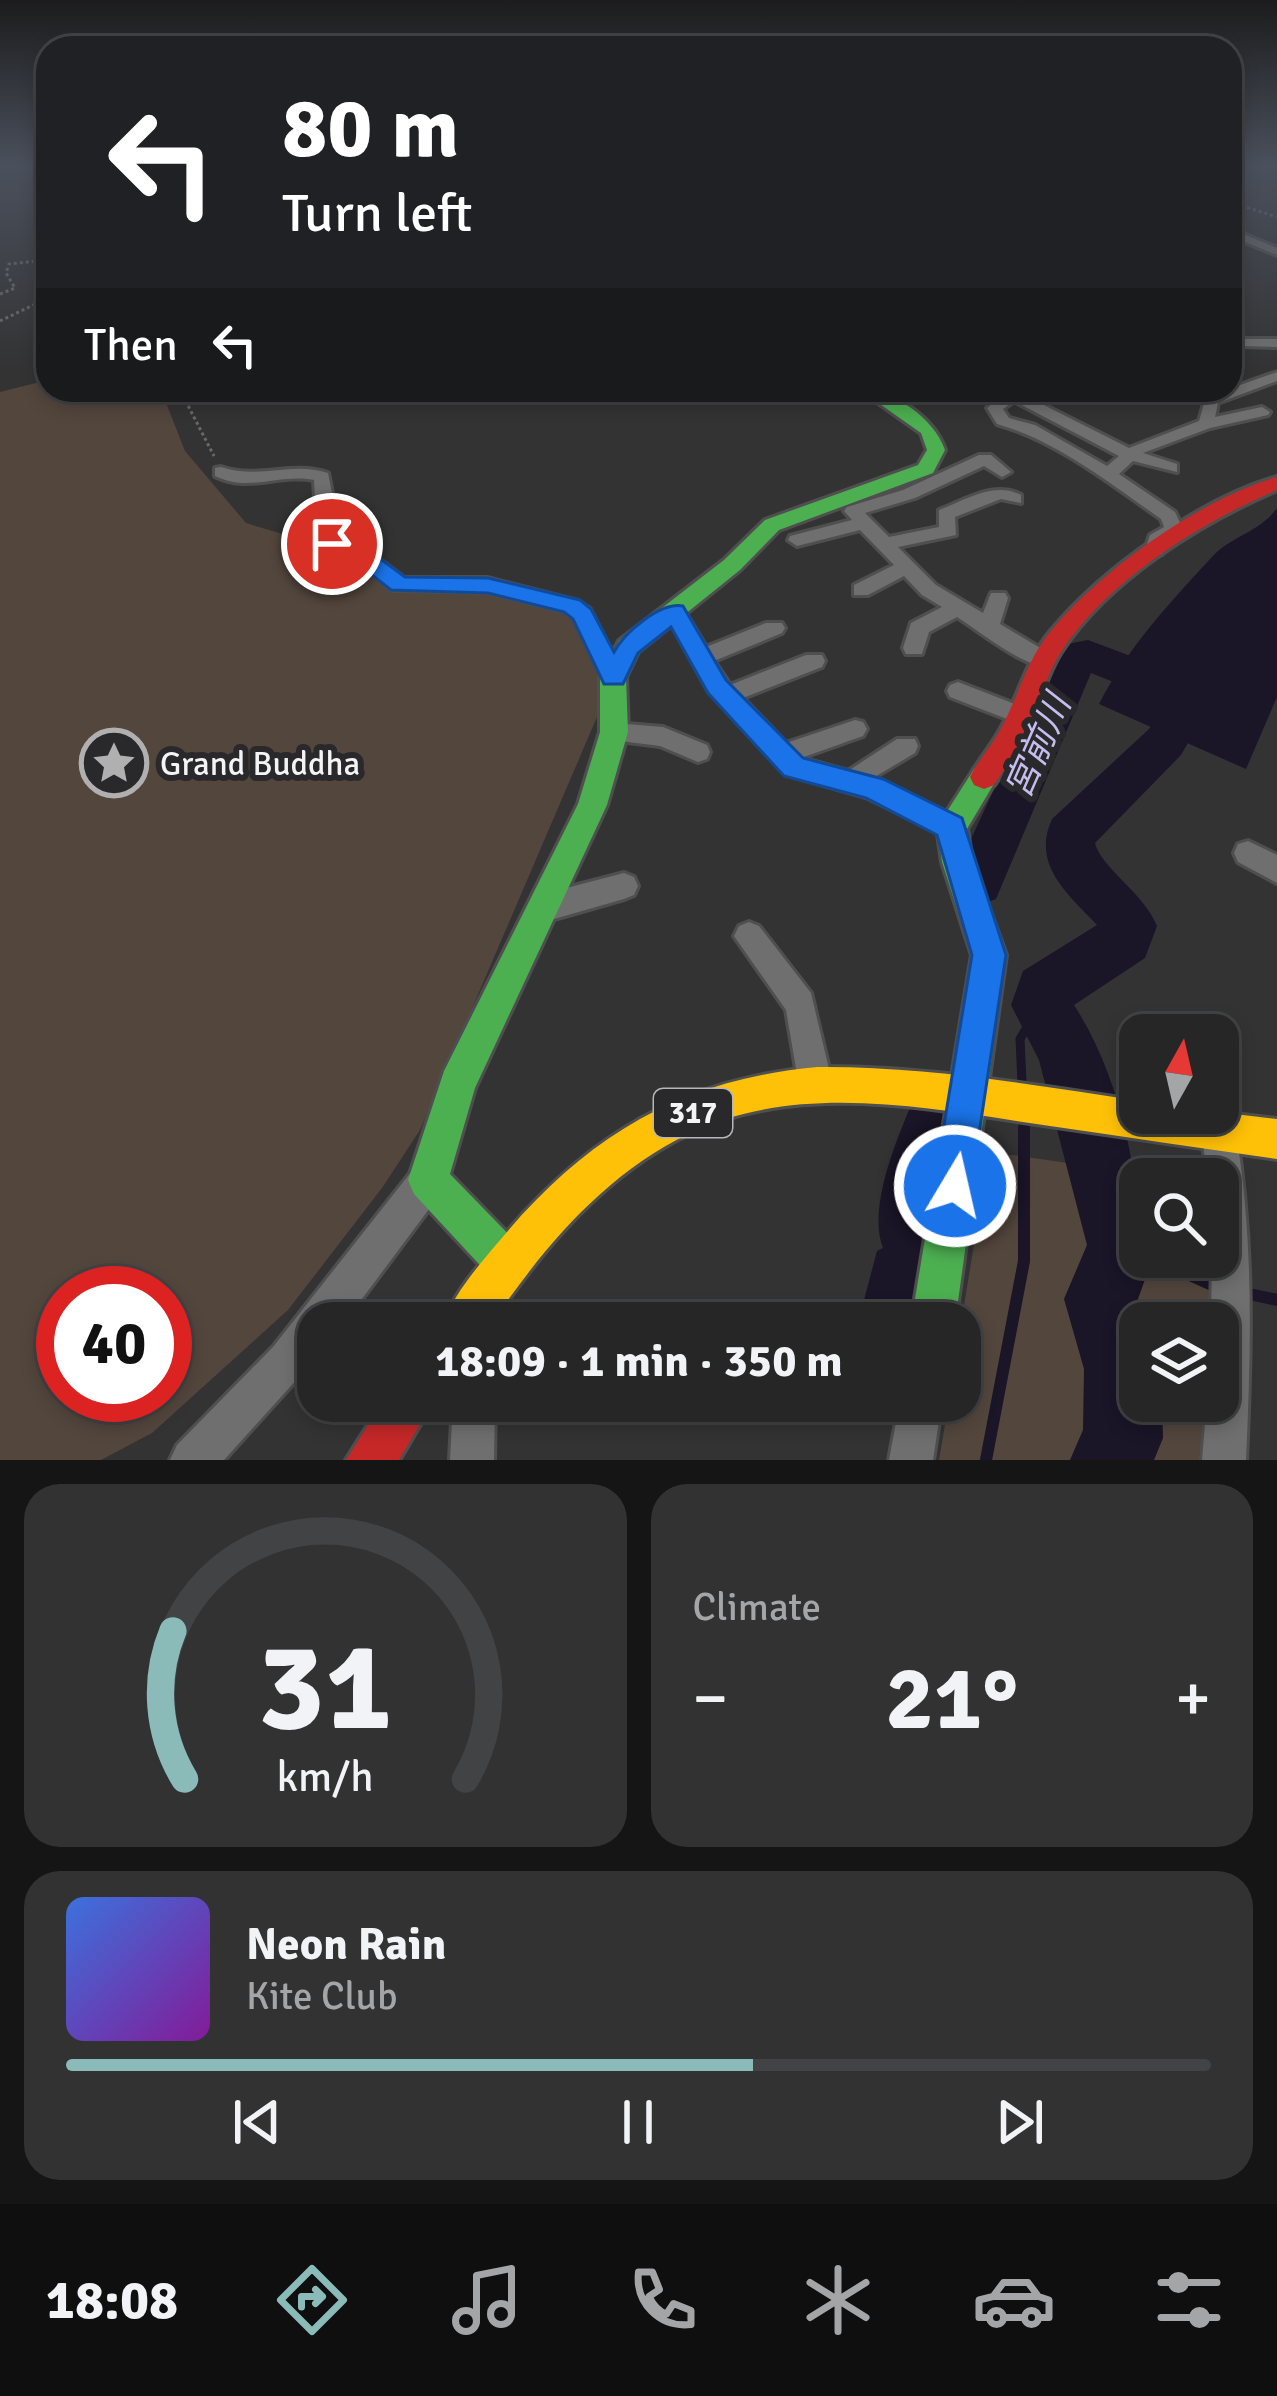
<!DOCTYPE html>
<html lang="en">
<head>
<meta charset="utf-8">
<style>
	body { margin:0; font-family:Signika,"Noto Sans JP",sans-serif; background:#323233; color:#f1f3f6; height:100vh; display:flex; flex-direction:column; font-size:45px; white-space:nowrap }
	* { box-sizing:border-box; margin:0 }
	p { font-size:39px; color:#a4a5a7 }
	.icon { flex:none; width:66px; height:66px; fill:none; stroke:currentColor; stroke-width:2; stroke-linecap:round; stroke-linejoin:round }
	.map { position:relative; height:1460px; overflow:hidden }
	.details { display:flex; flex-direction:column; gap:24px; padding:24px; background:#151515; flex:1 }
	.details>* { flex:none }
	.banner { position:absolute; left:36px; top:36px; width:1206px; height:366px; border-radius:36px; box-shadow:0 6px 18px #0003,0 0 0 3px #424344; background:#202124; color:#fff; overflow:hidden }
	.needle { width:78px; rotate:8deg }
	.tools { position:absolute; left:1119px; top:1014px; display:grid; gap:24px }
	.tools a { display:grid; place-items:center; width:120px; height:120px; border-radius:24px; background:#262627; box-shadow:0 6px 18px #0003,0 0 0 3px #424344; font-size:60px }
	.speed { position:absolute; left:36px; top:1266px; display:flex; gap:24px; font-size:60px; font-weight:700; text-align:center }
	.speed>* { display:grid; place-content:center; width:156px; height:156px; border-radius:50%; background:#262627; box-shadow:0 6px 18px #0003,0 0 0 3px #424344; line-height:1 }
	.speed .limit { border:18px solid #d22; background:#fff; color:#111 }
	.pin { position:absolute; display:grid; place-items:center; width:102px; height:102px; color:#fff; margin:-51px; border:6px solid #fff; border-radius:50%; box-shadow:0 3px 12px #0007 }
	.me { position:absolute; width:132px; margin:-66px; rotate:9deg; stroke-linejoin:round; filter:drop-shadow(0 0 9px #0008) }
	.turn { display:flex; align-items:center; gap:42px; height:252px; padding:0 48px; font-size:54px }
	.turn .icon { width:156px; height:156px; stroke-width:2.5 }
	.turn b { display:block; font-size:84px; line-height:102px }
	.then { display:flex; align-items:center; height:114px; padding:0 48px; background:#0003; gap:24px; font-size:45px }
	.big { font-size:90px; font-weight:800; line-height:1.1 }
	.details .tile { flex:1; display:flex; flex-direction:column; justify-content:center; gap:18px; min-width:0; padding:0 42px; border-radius:36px; background:#323233 }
	.details .dial { align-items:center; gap:0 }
	.dial svg { height:312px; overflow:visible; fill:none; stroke:#424344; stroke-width:7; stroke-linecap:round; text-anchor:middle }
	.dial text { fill:#f1f3f6; stroke:none }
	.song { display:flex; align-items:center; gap:36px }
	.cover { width:144px; height:144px; border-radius:18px; background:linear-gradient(135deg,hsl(220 70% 55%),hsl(290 70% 35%)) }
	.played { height:12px; border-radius:6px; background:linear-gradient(90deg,#8bbbb9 60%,#424344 60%) }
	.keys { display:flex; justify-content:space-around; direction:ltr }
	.heat { display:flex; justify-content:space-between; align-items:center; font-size:66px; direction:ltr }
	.details .tiles { flex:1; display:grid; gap:24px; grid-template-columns:1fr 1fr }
	.tile:last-child { grid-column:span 2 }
	.trip { position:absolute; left:297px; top:1302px; width:684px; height:120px; border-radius:36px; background:#262627; box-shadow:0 6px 18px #0003,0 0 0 3px #424344; font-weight:800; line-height:120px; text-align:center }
	.tabs { display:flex; height:192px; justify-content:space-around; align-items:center; background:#0f0f10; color:#a4a5a7 }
	.tabs .icon { width:84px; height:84px }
	.tabs .current { color:#8bbbb9 }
	.tabs b { font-size:54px; color:#f1f3f6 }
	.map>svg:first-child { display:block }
</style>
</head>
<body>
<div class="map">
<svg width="1277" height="1460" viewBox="0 0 1277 1460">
	<rect width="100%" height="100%" fill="#333334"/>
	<path fill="#53463d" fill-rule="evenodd" d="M48 380V390H161L185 451 246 523 363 558 410 582 486 587 557 603 597 626 606 696 420 1130 382 1188 288 1310 152 1433 101 1460H0V392ZM63 1293H165V1395H63Z
		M1012 1155 1178 1179H1140V1257H1216L1212 1323H1140V1401H1206L1201 1460H939L949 1401H960V1330L986 1171 994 1157Z"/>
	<path fill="#1a1527" d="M1277 508V697L1246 769 1099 704C1130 645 1166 607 1211 558 1229 537 1260 532 1277 508Z"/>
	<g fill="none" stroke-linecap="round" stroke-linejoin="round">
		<path stroke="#1a1527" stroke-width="9" d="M1022 1082 1020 1039 1040 1005"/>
		<path stroke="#1a1527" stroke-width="12" d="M1122 1245 1140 1253
			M1150 1257 1210 1284
			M1254 1295 1277 1300
			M986 1460 1024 1261V1127"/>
		<path fill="#1a1527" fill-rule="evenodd" d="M1088 640 1184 676 1200 669 1215 674 1221 685 1181 755 1095 843C1101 868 1143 892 1157 926L1145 958 1074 1005C1120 1076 1140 1173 1140 1257H1153L1138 1299 1145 1323H1140V1401H1162L1163 1438 1154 1460H1070L1083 1430 1084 1369 1064 1299 1087 1245 1039 1060 1011 1005 1023 971 1097 925C1068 894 1031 865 1052 819L1149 729 1166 703 1091 673 996 899 977 906 958 899 951 882 1056 656 1062 645Z
			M932 1100 955 1110C967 1139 955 1236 930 1257L938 1276 932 1323H858L877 1251 883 1248C868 1211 894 1146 909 1110Z"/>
		<defs>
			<path id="street" d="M1230 223 1246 235 1277 248V255L1238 239 1230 232Z
				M1245 339H1277V347L1240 346 1238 343Z
				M1277 372V381L1218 403 1215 417 1262 407 1270 412 1268 415 1210 428 1143 453 1177 464V472L1133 461 1119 474 1175 512 1183 529 1166 542 1162 554 1155 556 1145 550 1150 535 1164 527 1161 519C1111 484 1057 441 997 424L987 408 1002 396 994 390H1014L1129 448 1199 421 1206 397ZM1014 401 1119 456 1107 466 1035 425 1009 418 1003 409Z
				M892 390H917L883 402 875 397Z
				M979 455H991L1011 472 1002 477 984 466 915 498 865 513 889 537 939 527V510C966 500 994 481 1021 495V503L1001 499 955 517 956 535 898 547 936 585 983 613 991 593H1005L1008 598 1000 624 1052 655 1055 661 1052 667C1028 671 978 630 957 617L929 632 922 654H906L903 648 911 623 942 607 922 595 904 576 868 595H854V585L894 565 860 530 797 546 788 540 790 536 852 520 844 511 847 507 903 490Z
				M221 467C260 480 290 461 328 473L333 498 313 527 363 547 404 578H487L578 601 590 609 624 677 613 685 605 683 575 618 564 611 487 592 392 590 349 555 295 533 293 529 315 498 314 480C279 473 249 493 215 476V468Z
				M675 605 682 607 706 647 766 623H782L785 628 782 633 714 661 730 685 806 655H822L825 661 822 667 743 698 786 743 855 720 863 722 867 729 863 736 801 758 848 771 897 739H915L918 746 915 753 873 778 961 819 965 827 961 835 952 839 866 797 785 774 709 692 665 612Z
				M958 682 1028 709 1032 715 1020 724 950 697 947 691 950 685Z
				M614 723 663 727 707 745 710 752 707 759 698 762 660 746 605 739 602 732 605 725Z
				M1248 841 1277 855V883L1238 862 1234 853 1238 844Z
				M624 873 634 877 638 886 634 895 624 899 547 921 537 917 533 907 537 897 547 893Z
				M749 922 759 926 811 993 833 1086 828 1098 816 1103 804 1098 799 1086 786 1010 734 936 739 926Z
				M1219 1116 1231 1121 1236 1133C1254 1242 1251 1350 1246 1460H1202L1207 1401H1218V1323H1211L1212 1257H1218V1179H1207L1202 1133 1207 1121Z
				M428 1162 441 1167 446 1180 441 1193 344 1323H318V1356L224 1460H170L177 1445 273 1347 415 1167Z
				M453 1401H495L494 1460H450Z
				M900 1401H942L933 1460H889Z"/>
			<path id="fast" d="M860 390C894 390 934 418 945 450L933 473 779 530 740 570 638 652 626 677 628 732 607 805 475 1088 450 1174 520 1246 526 1261 520 1276 505 1282 490 1276 414 1194 408 1180 444 1071 578 804 600 732V677L619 641 724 560 765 520 918 465 927 450 921 433Z
				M984 765 994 769 998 777 967 829 972 862 1006 955 955 1323H911L972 955 942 862 937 827 974 769Z"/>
			<path id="slow" d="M817 1067C926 1066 1033 1085 1140 1101V1113L1218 1112 1277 1119V1159C1201 1148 1125 1137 1050 1126 933 1109 799 1080 688 1134 604 1175 543 1248 492 1323H443C455 1292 479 1265 501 1239 588 1135 681 1080 817 1067Z"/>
			<path id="jam" d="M1277 477V490C1200 523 1108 580 1061 652 1046 675 1040 704 1028 729 1019 749 1006 767 994 785L984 789 974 785 970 777C978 760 991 747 1000 730 1018 698 1026 661 1050 632 1101 570 1200 499 1277 477Z
				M383 1401H434L399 1460H346Z"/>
		</defs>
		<use href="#street" stroke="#4f4f50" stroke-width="6"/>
		<use href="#fast" stroke="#4f4f50" stroke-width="6"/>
		<use href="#slow" stroke="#4f4f50" stroke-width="6"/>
		<use href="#jam" stroke="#4f4f50" stroke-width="6"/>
		<path stroke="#6a6a6b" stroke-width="3" stroke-dasharray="3 3" stroke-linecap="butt" d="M48 173 39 181 48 192
			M1230 202 1277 217
			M43 261 36 266 48 284
			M0 294 15 288 6 273 9 264 45 260
			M0 321 48 298
			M180 390 214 456"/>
		<use href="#street" fill="#6f6f70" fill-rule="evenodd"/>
		<use href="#fast" fill="#4caf50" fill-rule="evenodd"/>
		<use href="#slow" fill="#ffc107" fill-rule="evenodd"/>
		<use href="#jam" fill="#c62828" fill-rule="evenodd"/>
	</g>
	<linearGradient id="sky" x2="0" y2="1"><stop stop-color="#1c1c1d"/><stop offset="0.45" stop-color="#4a505c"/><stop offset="1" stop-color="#4a505c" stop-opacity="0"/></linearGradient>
	<rect width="1277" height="368" fill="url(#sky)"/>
	<path fill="#1a73e8" stroke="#114b97" stroke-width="3" d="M332 537 363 546 405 577 488 578 580 600 591 609 614 652C625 632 660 602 683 606L726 680 803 758 883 779 962 818 1006 955 969 1200 955 1206 940 1200 934 1186 972 955 937 835 866 798 784 776 708 693 671 627 638 653 623 684H604L573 619 564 612 488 593 391 590 348 556 321 544Z"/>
	<defs>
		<symbol id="sight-ring" viewBox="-11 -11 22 22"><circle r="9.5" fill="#29282b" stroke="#b0b0b1" stroke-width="1.5"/><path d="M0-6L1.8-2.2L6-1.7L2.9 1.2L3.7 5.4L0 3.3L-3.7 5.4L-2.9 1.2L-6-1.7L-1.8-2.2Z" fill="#b0b0b1"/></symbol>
	</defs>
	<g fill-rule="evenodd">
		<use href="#sight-ring" x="76" y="725" width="76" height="76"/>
	</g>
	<g text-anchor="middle" stroke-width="12" stroke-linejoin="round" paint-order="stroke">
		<rect fill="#29282b" stroke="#b7b6b8" stroke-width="3" x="654" y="1089" width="78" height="48" rx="9"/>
		<g font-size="30" font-weight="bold" fill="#f4f3f5">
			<text x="693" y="1123">317</text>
		</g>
		<g font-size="33" fill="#f4f3f5" stroke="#29282b" text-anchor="start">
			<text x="160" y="775">Grand Buddha</text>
		</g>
		<g font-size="36" font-style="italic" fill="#c6bdef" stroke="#29282b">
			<text transform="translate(1037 746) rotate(-66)" y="13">宮前川</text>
		</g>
	</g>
</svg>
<div class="tools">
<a><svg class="needle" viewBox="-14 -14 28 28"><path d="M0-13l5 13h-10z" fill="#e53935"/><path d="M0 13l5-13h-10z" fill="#a4a5a7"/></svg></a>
<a><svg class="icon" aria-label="search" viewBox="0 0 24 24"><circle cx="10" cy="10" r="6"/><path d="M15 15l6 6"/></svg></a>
<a><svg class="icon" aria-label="layers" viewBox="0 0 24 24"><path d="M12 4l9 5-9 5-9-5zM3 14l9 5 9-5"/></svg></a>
</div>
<div class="speed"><div class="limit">40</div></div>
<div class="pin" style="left:332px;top:544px;background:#d93025"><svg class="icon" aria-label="arrive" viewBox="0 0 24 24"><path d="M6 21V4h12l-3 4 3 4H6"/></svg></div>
<svg class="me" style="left:955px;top:1186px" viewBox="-20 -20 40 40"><circle r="17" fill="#1a73e8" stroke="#fff" stroke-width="3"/><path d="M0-11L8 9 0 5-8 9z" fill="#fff"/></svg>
<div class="trip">18:09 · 1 min · 350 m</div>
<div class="banner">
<div class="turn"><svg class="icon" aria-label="left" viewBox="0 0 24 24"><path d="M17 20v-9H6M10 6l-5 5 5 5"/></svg><div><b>80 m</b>Turn left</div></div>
<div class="then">Then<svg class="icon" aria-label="left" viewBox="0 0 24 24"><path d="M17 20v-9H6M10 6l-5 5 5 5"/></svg></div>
</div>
</div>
<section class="details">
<div class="tiles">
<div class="tile dial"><svg viewBox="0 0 100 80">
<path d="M14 69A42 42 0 1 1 86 69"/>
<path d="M14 69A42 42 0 0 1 11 31" stroke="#8bbbb9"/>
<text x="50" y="56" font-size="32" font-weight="700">31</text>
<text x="50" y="72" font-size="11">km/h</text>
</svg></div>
<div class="tile"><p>Climate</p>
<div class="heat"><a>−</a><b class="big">21°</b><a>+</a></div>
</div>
<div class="tile">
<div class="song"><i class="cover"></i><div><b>Neon Rain</b><p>Kite Club</p></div></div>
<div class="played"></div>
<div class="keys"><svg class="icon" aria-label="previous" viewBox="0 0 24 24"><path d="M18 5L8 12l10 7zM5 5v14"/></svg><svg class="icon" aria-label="pause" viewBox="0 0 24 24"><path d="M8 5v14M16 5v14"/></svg><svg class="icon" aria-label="next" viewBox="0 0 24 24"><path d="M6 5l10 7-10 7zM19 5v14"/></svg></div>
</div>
</div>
</section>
<nav class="tabs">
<b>18:08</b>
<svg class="icon current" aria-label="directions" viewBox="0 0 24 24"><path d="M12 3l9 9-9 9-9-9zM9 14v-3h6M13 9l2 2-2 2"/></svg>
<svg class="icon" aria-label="music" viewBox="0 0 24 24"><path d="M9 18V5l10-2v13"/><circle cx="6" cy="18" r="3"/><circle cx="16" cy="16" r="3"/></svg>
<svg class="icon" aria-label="phone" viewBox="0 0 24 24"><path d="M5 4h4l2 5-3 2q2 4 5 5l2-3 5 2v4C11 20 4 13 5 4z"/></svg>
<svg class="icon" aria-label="climate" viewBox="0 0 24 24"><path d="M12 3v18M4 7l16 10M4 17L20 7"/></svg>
<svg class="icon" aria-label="car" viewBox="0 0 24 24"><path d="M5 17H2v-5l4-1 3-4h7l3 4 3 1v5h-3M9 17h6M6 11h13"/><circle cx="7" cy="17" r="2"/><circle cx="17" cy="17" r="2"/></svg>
<svg class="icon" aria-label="filters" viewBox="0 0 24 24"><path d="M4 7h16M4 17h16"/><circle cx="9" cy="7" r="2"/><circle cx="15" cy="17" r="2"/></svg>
</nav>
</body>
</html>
